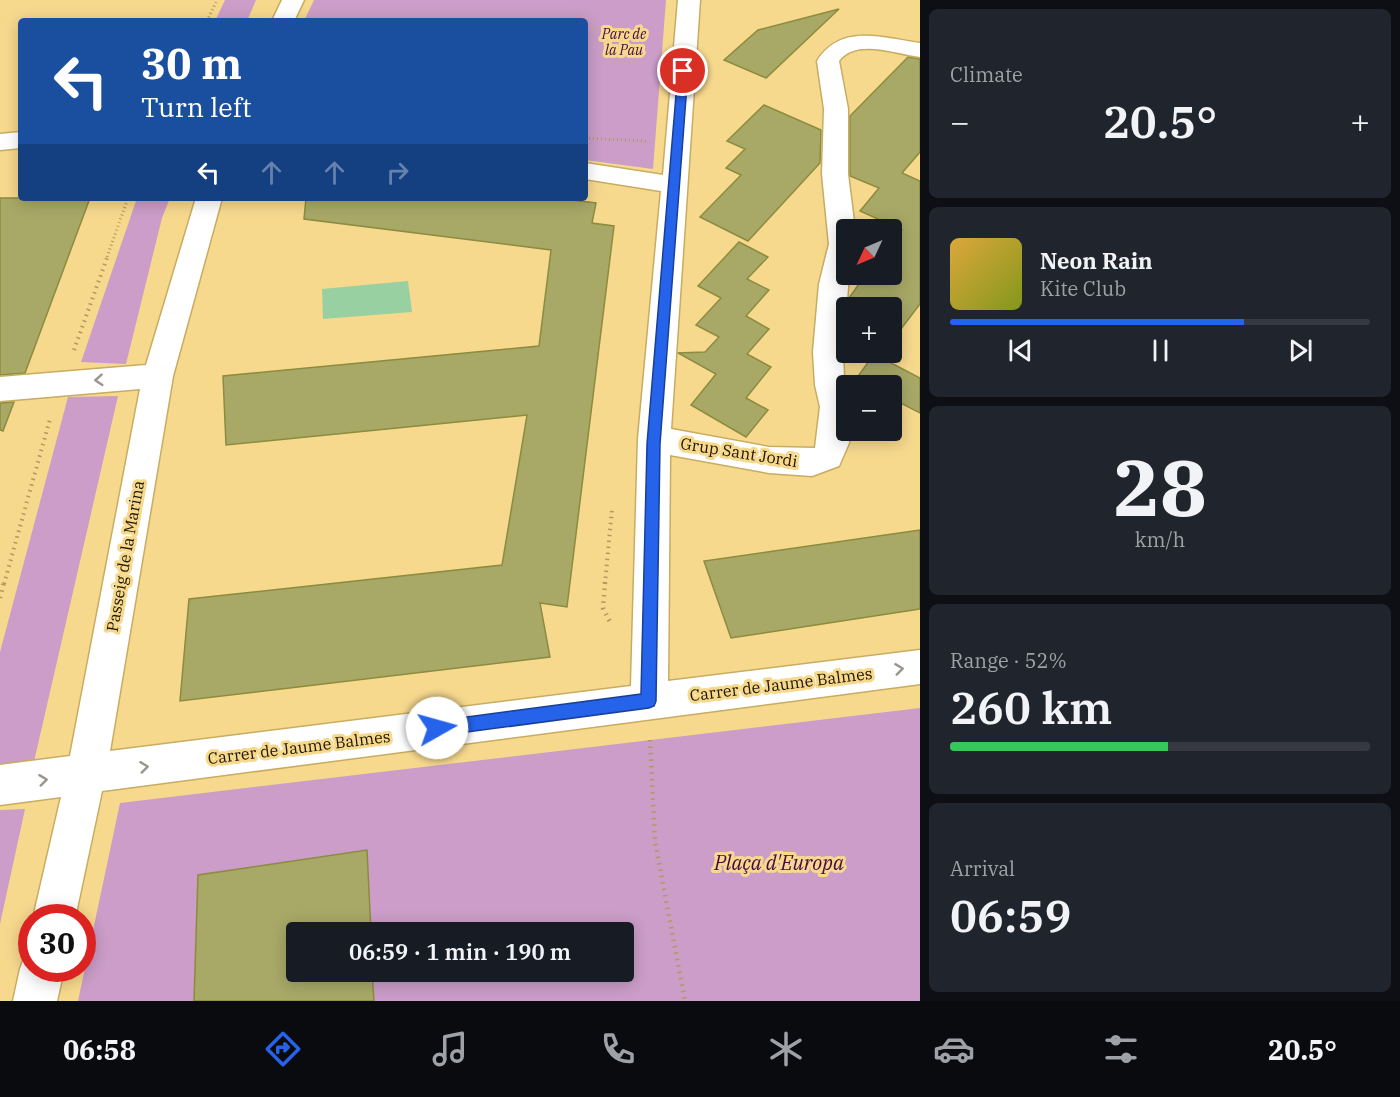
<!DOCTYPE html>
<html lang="en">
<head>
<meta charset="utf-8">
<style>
	body { margin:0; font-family:"IBM Plex Serif",serif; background:#20242c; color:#f1f3f6; height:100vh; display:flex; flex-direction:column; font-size:22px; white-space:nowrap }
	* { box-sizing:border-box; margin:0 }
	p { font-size:20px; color:#9ea1a6 }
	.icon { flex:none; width:33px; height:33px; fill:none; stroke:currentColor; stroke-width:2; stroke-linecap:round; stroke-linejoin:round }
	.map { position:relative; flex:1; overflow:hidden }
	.side { display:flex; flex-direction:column; gap:9px; padding:9px; background:#0d0f14; width:480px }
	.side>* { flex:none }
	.hud { position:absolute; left:18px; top:18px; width:570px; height:183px; border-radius:6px; box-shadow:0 3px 15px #0003; background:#1a4fa0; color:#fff; overflow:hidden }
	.needle { width:39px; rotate:226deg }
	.fabs { position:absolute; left:836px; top:219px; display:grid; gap:12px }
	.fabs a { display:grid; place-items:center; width:66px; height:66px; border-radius:6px; background:#171b24; box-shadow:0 3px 15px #0003; font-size:30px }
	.speed { position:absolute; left:18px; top:904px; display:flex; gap:12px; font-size:30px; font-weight:700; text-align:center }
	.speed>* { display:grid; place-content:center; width:78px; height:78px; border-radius:50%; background:#171b24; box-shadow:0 3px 15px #0003; line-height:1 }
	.speed .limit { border:9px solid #d22; background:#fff; color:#111 }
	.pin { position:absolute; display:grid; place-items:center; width:51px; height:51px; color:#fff; margin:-26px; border:3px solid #fff; border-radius:50%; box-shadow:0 2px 6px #0007 }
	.me { position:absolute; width:66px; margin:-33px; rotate:83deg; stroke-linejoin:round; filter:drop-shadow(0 0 4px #0008) }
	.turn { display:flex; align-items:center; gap:21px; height:126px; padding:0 24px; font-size:27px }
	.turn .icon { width:78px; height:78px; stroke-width:2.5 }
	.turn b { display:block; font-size:42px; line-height:51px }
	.lanes { display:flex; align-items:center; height:57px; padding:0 24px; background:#0003; justify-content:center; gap:30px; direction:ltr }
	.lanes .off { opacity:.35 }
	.big { font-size:45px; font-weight:600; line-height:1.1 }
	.side .tile { flex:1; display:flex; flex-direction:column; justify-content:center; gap:9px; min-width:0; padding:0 21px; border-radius:9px; background:#20242c }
	.side .dial { align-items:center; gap:0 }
	.dial b { font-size:78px; line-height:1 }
	.song { display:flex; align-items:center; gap:18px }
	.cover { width:72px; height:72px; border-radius:9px; background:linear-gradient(135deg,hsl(40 70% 55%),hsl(70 70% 35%)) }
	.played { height:6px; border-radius:3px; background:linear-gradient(90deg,#2563eb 70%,#363941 70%) }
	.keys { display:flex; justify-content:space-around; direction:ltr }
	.heat { display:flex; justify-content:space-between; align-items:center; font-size:33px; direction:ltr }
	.charge { height:9px; border-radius:4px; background:linear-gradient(90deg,#34c759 52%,#363941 0) }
	.trip { position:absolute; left:286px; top:922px; width:348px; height:60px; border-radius:6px; background:#171b24; box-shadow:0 3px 15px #0003; font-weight:600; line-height:60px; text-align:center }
	.menu { display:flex; height:96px; justify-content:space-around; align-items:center; background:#090b0e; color:#9ea1a6 }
	.menu .icon { width:42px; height:42px }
	.menu .on { color:#2563eb }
	.menu b { font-size:27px; color:#f1f3f6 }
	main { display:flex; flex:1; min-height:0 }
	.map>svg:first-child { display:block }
</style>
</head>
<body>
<main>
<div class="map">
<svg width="920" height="1001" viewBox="0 0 920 1001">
	<rect width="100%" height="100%" fill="#f7d98e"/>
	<path fill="#cb9dc8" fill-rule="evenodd" d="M225 0H256L247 21H215Z
		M314 0H666L653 169 585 160V21H304Z
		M137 198H170L162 218 126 364 81 362Z
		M118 396 33 766 0 767V652L68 397Z
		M920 708V1001H78L120 803ZM297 933H624V972H297Z
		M25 809 0 924V810Z"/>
	<path fill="#98d0a1" d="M408 281 412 312 323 319 322 289Z"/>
	<path fill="#a8a967" stroke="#8c8b3e" stroke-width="1.5" d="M839 9 766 78 724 60 758 30Z
		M908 57 920 59V152L902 173 920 181V304L891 342V308H859L849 302V298L866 274H891V243L902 230H870L878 219 860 211 879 188 850 176V116Z
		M764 105 821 130 820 163 748 241 700 217 741 175 726 168 745 149 727 141Z
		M0 198H90L25 373 0 375Z
		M306 198H556L596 203 592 223 614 226 567 607 540 603 550 657 180 701 189 599 502 565 527 415 226 445 223 376 539 346 551 250 304 219Z
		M739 242 768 257 747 279 769 290 746 316 769 329 747 354 771 367 746 398 768 410 746 437 691 405 716 374 678 353 705 352 719 337 696 325 721 298 698 286Z
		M874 354 920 378V413L891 398V386H867L856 379Z
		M14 402 3 431 0 430V403Z
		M920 530V609L731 638 704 561Z
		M367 850 371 933H297V972H372L374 1001H194L198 875Z"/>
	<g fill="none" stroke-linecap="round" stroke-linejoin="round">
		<defs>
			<path id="minor" d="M282 0H304L294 21H272Z
				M678 0H700L671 429 769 447 815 448 820 407 815 385 813 352 819 284 829 244 822 174 824 109 817 61C841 23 882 38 920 43V57C896 54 856 38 839 61L848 109V174L855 230H846V274H849L843 352 846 430H849V443L839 466 812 476 769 473 670 455 668 681 920 650V684L102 791 75 918H33L61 797 0 805V765L70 756 140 389 0 401V377L146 365 196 198H222L173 376 110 751 631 686 638 439 661 191 585 179V163L663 175Z
				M21 132V148L0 150V134Z
				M32 951V969H64L57 1001H13L20 969 26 953Z"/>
		</defs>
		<use href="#minor" stroke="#c8ac61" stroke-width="3"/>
		<path stroke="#b19960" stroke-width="3" stroke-dasharray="1 3" stroke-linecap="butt" d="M207 21 217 0
			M585 138 646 141
			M107 257 128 198"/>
		<path stroke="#b19960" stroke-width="4" stroke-dasharray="1.5 4.5" stroke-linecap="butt" d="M74 350 108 255
			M4 584 50 419
			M605 584 612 509"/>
		<path stroke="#b19960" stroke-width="4.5" stroke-dasharray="1.5 5" stroke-linecap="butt" d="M605 582 603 608 610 622
			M0 598 4 582
			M650 740 655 842 685 1001"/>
		<use href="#minor" fill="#fff" fill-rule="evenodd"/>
	</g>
	<defs><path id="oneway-chevron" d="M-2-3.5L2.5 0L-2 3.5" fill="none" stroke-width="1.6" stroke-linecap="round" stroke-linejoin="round" transform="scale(1.5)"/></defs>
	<g stroke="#9a968d">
		<use href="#oneway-chevron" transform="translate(99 380) rotate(176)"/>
		<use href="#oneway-chevron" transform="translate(899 669) rotate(-7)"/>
		<use href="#oneway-chevron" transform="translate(144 767) rotate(-7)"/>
		<use href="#oneway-chevron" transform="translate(43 780) rotate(-7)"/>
	</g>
	<path fill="#2563eb" stroke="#184099" stroke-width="1.5" d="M683 68 688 71 660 444 656 701 654 706 649 708 437 736 432 734 429 728 432 723 437 721 641 694 647 444 678 71Z"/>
	<g text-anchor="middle" stroke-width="6" stroke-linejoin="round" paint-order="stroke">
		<g font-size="14" font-style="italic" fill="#460745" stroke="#f7d98e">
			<text x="624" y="39">Parc de<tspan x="624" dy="16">la Pau</tspan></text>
		</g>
		<g font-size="16" fill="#1f1601" stroke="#f7d98e">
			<text transform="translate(739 452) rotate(9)" y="6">Grup Sant Jordi</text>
			<text transform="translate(125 556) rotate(-80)" y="6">Passeig de la Marina</text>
			<text transform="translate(781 684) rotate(-7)" y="6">Carrer de Jaume Balmes</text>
			<text transform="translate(299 747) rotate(-7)" y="6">Carrer de Jaume Balmes</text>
		</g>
		<g font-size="20" font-style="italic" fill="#460745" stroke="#f7d98e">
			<text x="779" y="870">Plaça d'Europa</text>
		</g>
	</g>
</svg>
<div class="fabs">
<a><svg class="needle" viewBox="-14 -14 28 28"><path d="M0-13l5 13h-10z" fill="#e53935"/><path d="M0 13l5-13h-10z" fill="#9ea1a6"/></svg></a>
<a>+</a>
<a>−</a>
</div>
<div class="speed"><div class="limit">30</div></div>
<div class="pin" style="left:683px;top:71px;background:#d93025"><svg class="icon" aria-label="arrive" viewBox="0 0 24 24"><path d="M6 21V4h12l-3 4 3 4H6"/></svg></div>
<svg class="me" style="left:437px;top:728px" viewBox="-20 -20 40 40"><circle r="19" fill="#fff"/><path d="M0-13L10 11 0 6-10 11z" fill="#2563eb"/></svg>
<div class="trip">06:59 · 1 min · 190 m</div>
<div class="hud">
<div class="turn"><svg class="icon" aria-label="left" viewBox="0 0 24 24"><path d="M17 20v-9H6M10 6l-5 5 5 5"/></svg><div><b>30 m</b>Turn left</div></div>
<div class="lanes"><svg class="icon" aria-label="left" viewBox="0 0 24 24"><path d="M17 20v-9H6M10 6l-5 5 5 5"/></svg><svg class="icon off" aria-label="ahead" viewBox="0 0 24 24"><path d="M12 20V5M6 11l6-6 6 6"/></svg><svg class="icon off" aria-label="ahead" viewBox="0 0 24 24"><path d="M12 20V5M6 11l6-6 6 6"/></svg><svg class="icon off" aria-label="right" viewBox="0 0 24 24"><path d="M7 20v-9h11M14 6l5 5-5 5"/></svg></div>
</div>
</div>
<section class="side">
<div class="tile"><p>Climate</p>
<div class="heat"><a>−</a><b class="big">20.5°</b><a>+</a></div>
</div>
<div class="tile">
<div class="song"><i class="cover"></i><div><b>Neon Rain</b><p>Kite Club</p></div></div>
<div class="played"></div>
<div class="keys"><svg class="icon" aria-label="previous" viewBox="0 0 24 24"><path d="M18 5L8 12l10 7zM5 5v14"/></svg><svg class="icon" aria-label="pause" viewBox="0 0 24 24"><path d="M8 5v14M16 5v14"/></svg><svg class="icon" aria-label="next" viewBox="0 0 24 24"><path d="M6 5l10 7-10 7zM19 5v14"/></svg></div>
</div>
<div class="tile dial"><b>28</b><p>km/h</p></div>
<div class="tile"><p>Range · 52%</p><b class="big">260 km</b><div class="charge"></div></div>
<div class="tile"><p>Arrival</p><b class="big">06:59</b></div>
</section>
</main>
<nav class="menu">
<b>06:58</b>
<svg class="icon on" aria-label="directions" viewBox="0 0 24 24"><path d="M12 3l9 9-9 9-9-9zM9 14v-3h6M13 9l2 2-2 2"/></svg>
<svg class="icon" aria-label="music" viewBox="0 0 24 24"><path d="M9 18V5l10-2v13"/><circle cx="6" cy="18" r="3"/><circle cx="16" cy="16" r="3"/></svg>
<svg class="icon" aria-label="phone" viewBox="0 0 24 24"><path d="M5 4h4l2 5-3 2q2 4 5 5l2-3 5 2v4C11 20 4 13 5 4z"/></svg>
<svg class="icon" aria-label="climate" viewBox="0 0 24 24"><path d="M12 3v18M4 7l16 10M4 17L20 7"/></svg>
<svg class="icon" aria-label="car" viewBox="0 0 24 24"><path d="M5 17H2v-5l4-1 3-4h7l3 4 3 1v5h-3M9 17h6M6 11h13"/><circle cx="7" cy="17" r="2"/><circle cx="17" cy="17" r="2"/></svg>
<svg class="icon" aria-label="filters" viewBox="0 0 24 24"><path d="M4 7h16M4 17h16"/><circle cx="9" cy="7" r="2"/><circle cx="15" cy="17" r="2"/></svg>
<b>20.5°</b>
</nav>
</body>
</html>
